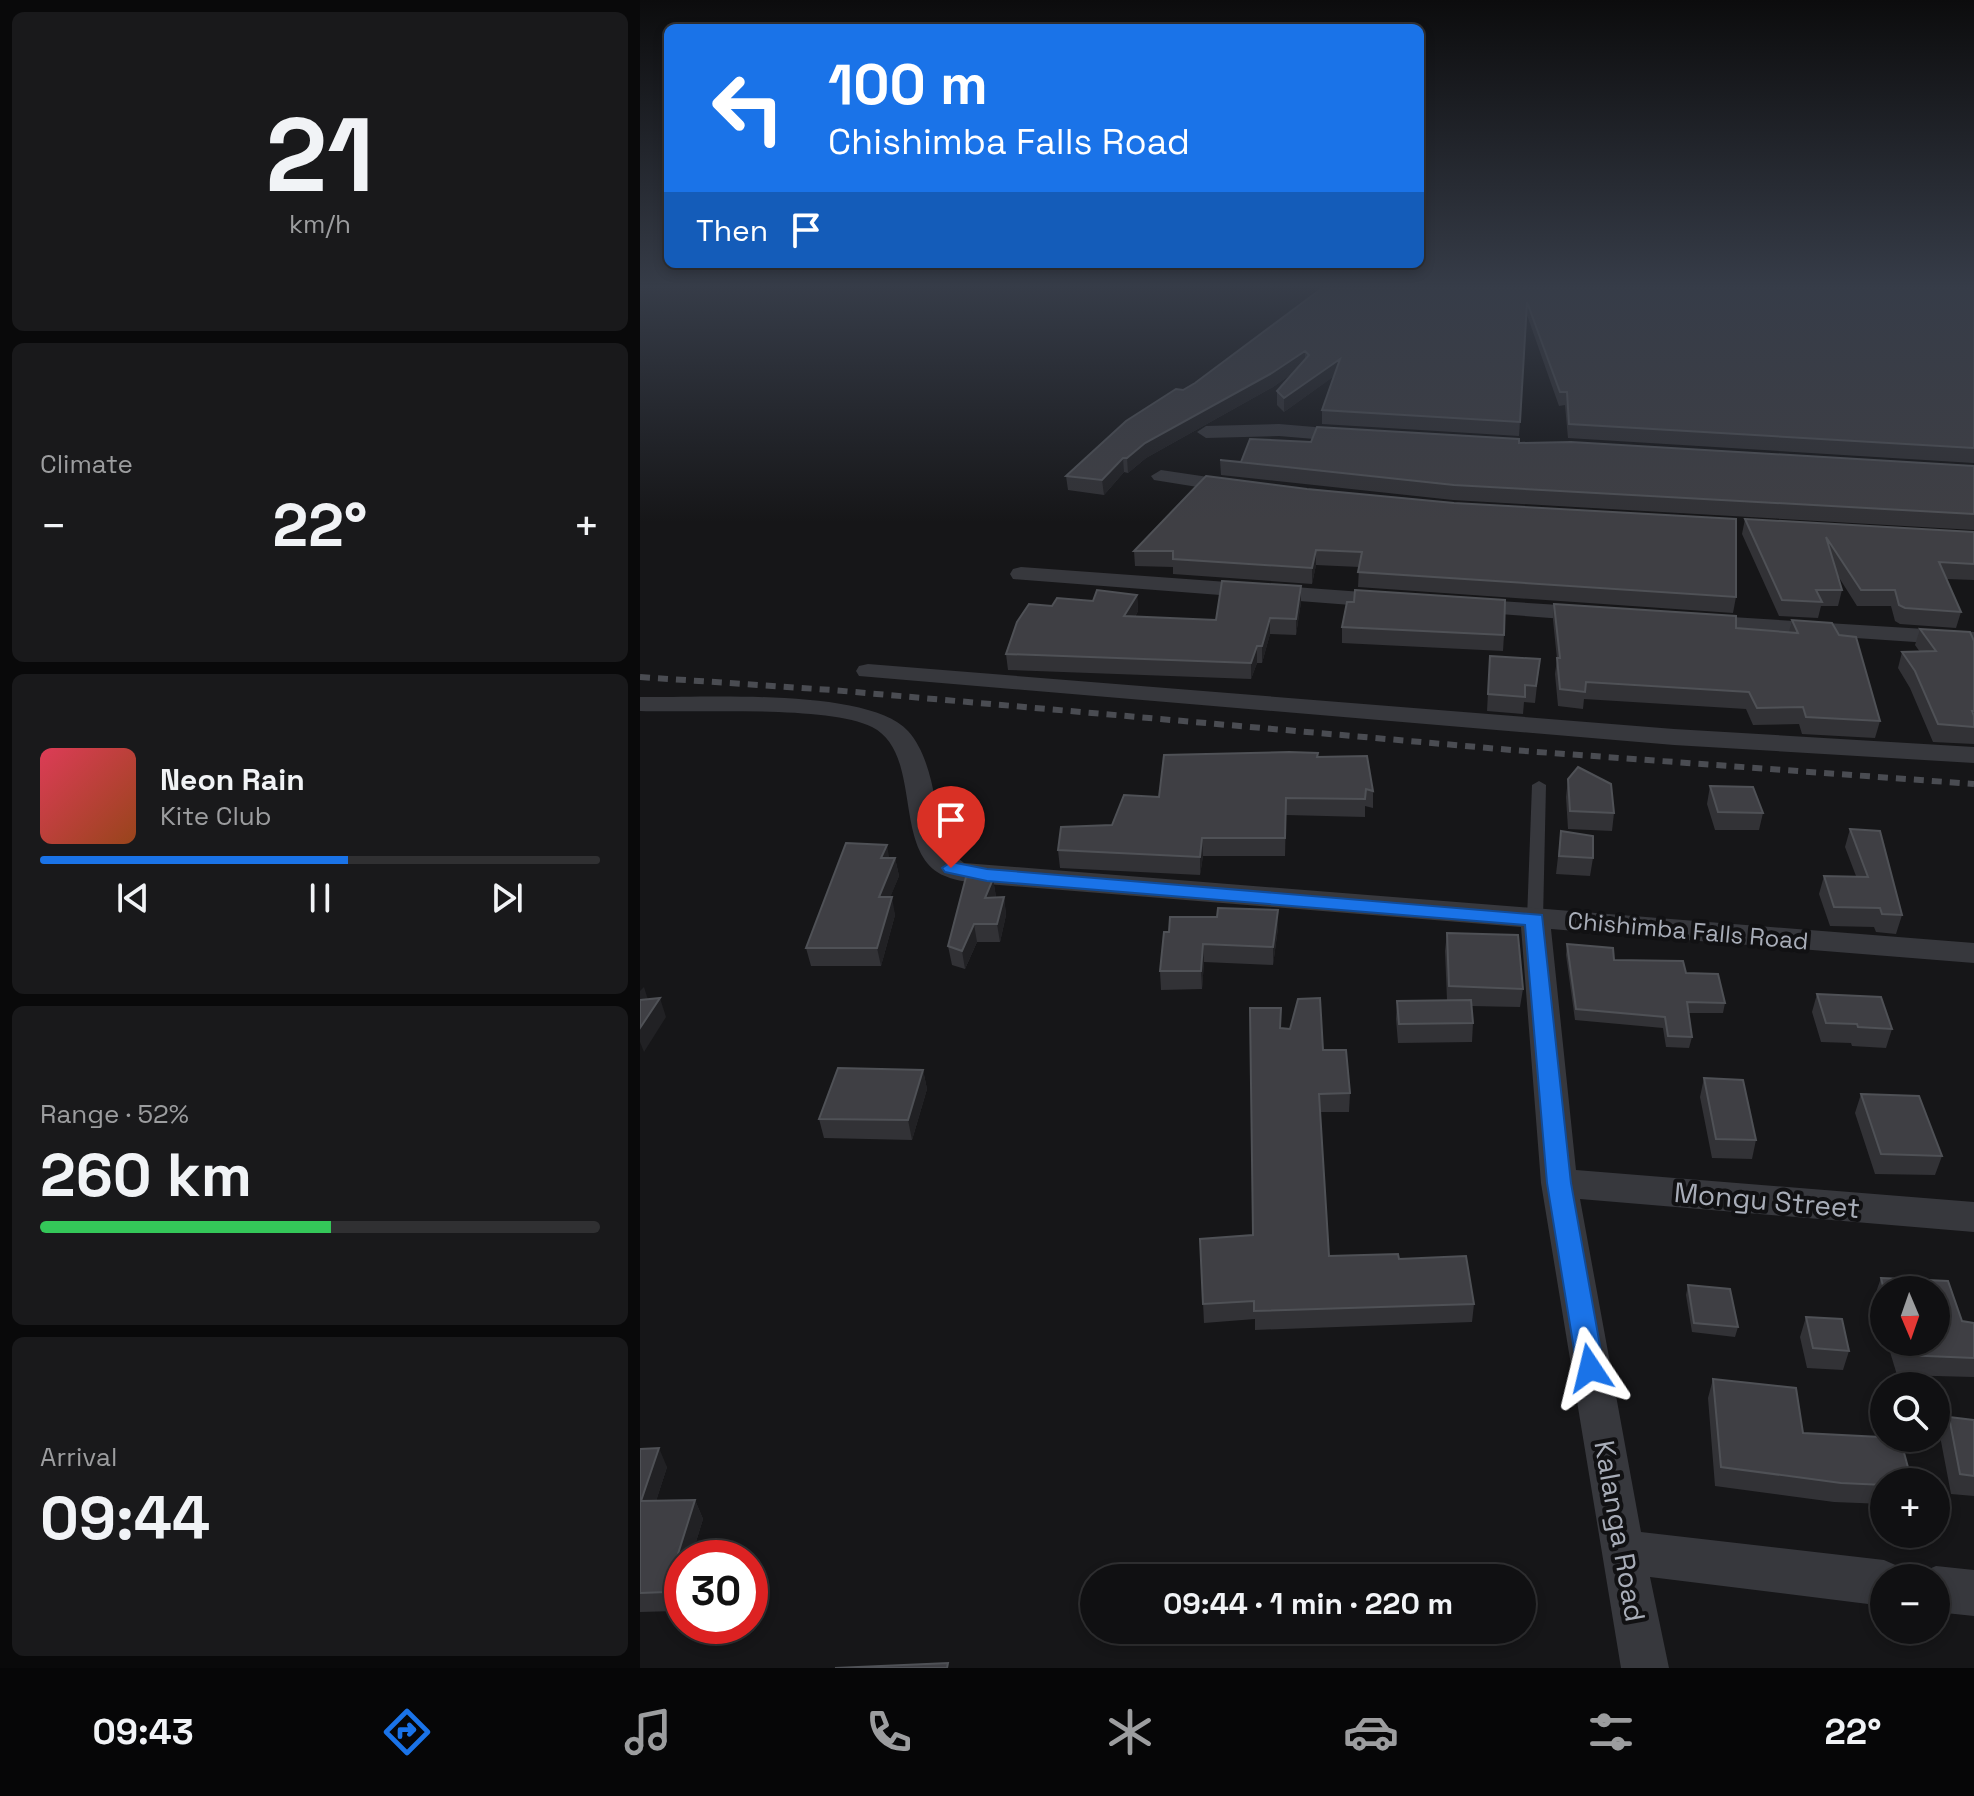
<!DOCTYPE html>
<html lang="en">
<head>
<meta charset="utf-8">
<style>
	body { margin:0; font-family:"Space Grotesk",sans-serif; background:#19191b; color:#f1f3f6; height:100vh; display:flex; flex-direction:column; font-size:30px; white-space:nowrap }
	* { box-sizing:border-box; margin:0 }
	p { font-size:26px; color:#9c9d9f }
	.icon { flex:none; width:44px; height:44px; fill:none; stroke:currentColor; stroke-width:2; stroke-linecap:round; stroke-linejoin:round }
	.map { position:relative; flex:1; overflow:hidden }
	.side { display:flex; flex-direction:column; gap:12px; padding:12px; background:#09090a; width:640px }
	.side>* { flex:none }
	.top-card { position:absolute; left:24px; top:24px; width:760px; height:244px; border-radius:12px; box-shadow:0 4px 12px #0003,0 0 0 2px #303032; background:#1a73e8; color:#fff; overflow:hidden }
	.needle { width:52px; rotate:178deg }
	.fabs { position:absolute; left:1230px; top:1276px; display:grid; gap:16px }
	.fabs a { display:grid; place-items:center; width:80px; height:80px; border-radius:50%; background:#101012; box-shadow:0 4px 12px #0003,0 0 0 2px #303032; font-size:40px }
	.speed { position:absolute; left:24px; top:1540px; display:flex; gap:16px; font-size:40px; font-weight:700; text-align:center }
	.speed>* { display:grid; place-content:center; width:104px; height:104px; border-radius:50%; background:#101012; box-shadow:0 4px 12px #0003,0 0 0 2px #303032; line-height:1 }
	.speed .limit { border:12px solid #d22; background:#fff; color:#111 }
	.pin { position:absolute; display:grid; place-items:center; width:68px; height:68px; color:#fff; margin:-82px -34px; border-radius:50% 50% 50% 0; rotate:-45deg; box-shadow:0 0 8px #0007 }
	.pin .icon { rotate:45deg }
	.me { position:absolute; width:88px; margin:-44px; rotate:350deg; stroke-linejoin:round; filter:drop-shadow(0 0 6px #0008) }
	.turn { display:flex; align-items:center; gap:28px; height:168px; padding:0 32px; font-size:36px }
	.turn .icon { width:104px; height:104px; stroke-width:2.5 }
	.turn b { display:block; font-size:56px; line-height:68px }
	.then { display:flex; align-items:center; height:76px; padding:0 32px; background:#0003; gap:16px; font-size:30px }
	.big { font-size:60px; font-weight:700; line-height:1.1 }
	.side .widget { flex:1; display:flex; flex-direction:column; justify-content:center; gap:12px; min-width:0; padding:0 28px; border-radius:12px; background:#19191b }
	.side .dial { align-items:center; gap:0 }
	.dial b { font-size:104px; line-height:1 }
	.song { display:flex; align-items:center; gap:24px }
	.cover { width:96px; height:96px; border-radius:12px; background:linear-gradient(135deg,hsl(350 70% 55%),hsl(20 70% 35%)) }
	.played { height:8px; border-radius:4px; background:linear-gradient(90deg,#1a73e8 55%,#303032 55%) }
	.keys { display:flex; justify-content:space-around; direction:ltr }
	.heat { display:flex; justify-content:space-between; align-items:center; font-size:44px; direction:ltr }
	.charge { height:12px; border-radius:6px; background:linear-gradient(90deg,#34c759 52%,#303032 0) }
	.trip { position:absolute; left:440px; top:1564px; width:456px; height:80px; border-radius:40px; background:#101012; box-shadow:0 4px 12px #0003,0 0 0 2px #303032; font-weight:700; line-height:80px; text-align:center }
	.dock { display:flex; height:128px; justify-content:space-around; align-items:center; background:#060607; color:#9c9d9f }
	.dock .icon { width:56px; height:56px }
	.dock .active { color:#1a73e8 }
	.dock b { font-size:36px; color:#f1f3f6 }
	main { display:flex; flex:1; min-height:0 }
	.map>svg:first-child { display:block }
</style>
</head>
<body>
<main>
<section class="side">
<div class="widget dial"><b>21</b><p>km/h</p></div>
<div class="widget"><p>Climate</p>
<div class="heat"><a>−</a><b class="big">22°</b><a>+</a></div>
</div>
<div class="widget">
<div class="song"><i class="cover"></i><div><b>Neon Rain</b><p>Kite Club</p></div></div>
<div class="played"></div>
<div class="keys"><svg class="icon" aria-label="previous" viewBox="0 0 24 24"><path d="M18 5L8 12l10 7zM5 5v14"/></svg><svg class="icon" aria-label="pause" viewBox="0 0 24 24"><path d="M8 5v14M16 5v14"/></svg><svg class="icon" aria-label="next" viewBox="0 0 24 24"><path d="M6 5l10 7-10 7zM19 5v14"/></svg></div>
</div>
<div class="widget"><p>Range · 52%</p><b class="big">260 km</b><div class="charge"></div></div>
<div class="widget"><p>Arrival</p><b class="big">09:44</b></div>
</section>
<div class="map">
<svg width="1334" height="1668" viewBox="0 0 1334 1668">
	<rect width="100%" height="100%" fill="#161618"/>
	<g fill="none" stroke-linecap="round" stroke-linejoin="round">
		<path fill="#37383d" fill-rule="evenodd" d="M899 781 906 785 903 919 895 924 887 919 892 785Z"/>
		<path fill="#37383d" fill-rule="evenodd" d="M639 424 710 430 719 436 710 442 639 436 566 438 557 432 566 426Z
			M521 470 595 481 605 487 595 493 514 480 511 476Z
			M381 567 750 594 761 601 750 608 373 579 370 574 373 569Z
			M828 599 950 607 958 609 961 614 958 619 950 621 820 611 817 606 820 601Z
			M1059 615 1334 632V646L1051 627 1048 622 1051 617Z
			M228 664 1034 729 1334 747V763L1034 745 219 676 216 671 219 666Z
			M0 697C60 698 228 687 268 731 293 759 294 805 304 840L310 852 324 863 1334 943V963L911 929 936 1170 1334 1202V1232L940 1199 1001 1532 1244 1560 1260 1567 1265 1578H1244V1606L1010 1577 1029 1668H981L901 1183 881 927 347 884C333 882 318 882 305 876 251 854 284 753 232 727 187 705 55 713 0 711Z
			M1296 1566 1334 1570V1616L1296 1612V1578H1278L1280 1573Z"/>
		<path stroke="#4a4c52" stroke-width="6" stroke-dasharray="10 8" stroke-linecap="butt" d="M0 677 192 690 871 750 1334 784"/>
	</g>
	<path fill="#323236" d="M681 289H1334V463L928 438 925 405 919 406 887 315 879 436 682 424V410L694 376 644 412 637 405V391L654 372 633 387 506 458 488 473 484 472 464 495 428 490 426 476 543 390 555 383Z
		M671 442 879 443 1334 466V530L813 500 581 475 580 460 601 462Z
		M566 476 1096 597 1093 613 718 587 719 567 676 565 672 584 533 574V567L495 566 494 551Z
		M1105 519 1334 532V580L1306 579 1321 612 1316 628 1260 624 1255 621 1251 606H1217L1198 576 1202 590 1198 606H1181L1178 618 1139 616 1102 534Z
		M497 595 498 611 495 617 576 620 661 602 656 635 630 634 622 663H617L611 679 368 670 366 654 412 606Z
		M914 604 1096 628 1149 632 1152 620 1240 721 1235 738 1162 734 1159 724 1113 725 1106 709 944 699 943 709 918 706 915 674 917 659 913 620Z
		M702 627 864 635 863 651 702 643Z
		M1280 629 1334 641V744L1293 742 1270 688 1258 668 1262 652H1280L1275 645Z
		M850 656 900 659 895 703 884 702 883 714 847 711Z
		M678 757 733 791V808L725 806V817L646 815 645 856H563L560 875 420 868 418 850 472 825 519 797Z
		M928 779 974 813 972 831 928 829 926 797Z
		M1070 786 1123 813 1119 830H1075L1067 804Z
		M1210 829 1262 915 1256 934 1236 932 1234 927 1190 926 1179 894 1184 876H1216L1205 847Z
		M921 831 953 858 950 876 916 874Z
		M249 858H255L259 876 250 897 255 915 241 966H171L166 948Z
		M353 879 356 897H364L366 915 360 942H337L325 969 312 965 308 946Z
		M638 928 633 965 564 962 562 989 521 990 520 971 529 932Z
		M807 933 883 989 880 1007 831 1006 833 1023 832 1042 758 1043 756 1019 757 1001 807 1000 805 951Z
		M927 944 974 960 1046 973 1085 1003 1083 1013H1049L1052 1037 1049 1048 1026 1047 1023 1028 935 1020 926 955Z
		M1177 994 1252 1029 1246 1048 1212 1046 1211 1043 1181 1042 1172 1012Z
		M641 1028 683 1050 710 1093 709 1112H680L689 1256 759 1259 834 1304 832 1322 615 1330V1319L564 1323 560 1239 613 1235Z
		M283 1070 287 1089 272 1140 184 1138 179 1119Z
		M1064 1078 1116 1140 1112 1159 1072 1158 1060 1097Z
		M1221 1094 1302 1156 1295 1175 1235 1174 1215 1113Z
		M1241 1278 1322 1321 1334 1323V1377L1257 1375 1247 1342H1296L1244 1290V1332L1234 1298Z
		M1048 1285 1098 1327 1095 1337 1052 1332 1046 1295Z
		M1166 1317 1209 1351 1203 1370 1167 1368 1160 1337Z
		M1073 1379 1244 1482V1504L1194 1502 1075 1486 1068 1398Z
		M1309 1417 1334 1420V1496L1311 1494 1300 1436Z
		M0 1449 27 1467 16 1501 55 1500 63 1519 51 1558H42L35 1611 0 1612Z"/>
	<path fill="#212124" d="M665 351V364L633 387 506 458 488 473 487 458 505 443Z
		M700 359V372L644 412V398Z
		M483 458 484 472 464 495 462 480Z
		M676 550V565L672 584V568Z
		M661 586V602L656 635V619Z
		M497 595 498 611 486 632 484 616Z
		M630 618V634L622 663V646Z
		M617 646V663L611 679V663Z
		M562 838 563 856 560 875V857Z
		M247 845 250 862 241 858Z
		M255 858 259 876 243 915 239 897Z
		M353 879 356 897 345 898Z
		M252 897 255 915 241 966 237 948Z
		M364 897 366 915 360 942 357 924Z
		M638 910V928L633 965V947Z
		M334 924 337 942 325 969 322 951Z
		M563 944 564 962 562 989 561 971Z
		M4 987 10 1006 0 1018V991Z
		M20 998 26 1017 4 1052 0 1042V1028Z
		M283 1070 287 1089 272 1140 268 1120Z
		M19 1448 27 1467 10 1520 1 1501Z
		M55 1500 63 1519 51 1558H42V1588L35 1611 26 1592Z"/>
	<path fill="#3f3f44" stroke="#4f5156" stroke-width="2" d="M681 289H1334V448L929 424 927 392H920L887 302 880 422 682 410 700 359 644 398 637 391 669 355 665 351 632 373 505 443 487 458H483L462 480 426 476 486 421 536 389 543 390 555 383Z
		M677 427 879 439V443L931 442 1334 466V514L814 485 580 460 601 462 610 439 671 442Z
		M566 476 667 489 814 503 1096 519V597L718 572 722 552 676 550 672 568 533 559V551H494Z
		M1105 519 1334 532V564L1299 562 1321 612 1265 608 1259 605 1255 590H1221L1186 537 1202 590H1176L1182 602 1142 600Z
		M582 581 661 586 656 619 630 618 622 646H617L611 663 366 654 377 622 389 604 412 606 417 598 453 601 457 590 497 595 484 616 576 620Z
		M715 590 865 600 864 635 702 627 707 602H714Z
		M914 604 1096 616V628L1158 633 1152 620 1192 623 1199 635 1216 637 1240 721 1166 717 1163 707 1117 708 1109 692 946 682 945 692 920 689 917 658H920Z
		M1280 629 1330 632 1334 641V711H1332L1334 716V727L1298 724 1275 671 1262 652 1296 651Z
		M850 656 900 659 896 686 885 685V697L848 694Z
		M649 752 678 753 677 757 727 756 733 791 726 789 725 799 646 798 645 838H562L560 857 418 850 421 827 472 825 484 795 519 797 524 755Z
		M938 767 971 784 974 813 930 811 928 779Z
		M1070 786 1113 787 1123 813 1078 812Z
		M1210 829 1240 831 1262 915 1242 914 1240 908 1194 907 1184 876 1228 877Z
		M921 831 953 836V858L919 856Z
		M206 843 247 845 241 858H255L239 897H252L237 948H166Z
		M326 877 353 879 345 898 364 897 357 924H334L322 951 308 946Z
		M578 908 638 910 633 947 563 944 561 971H520L524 932H529L530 917H577Z
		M807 933 878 935 883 989 809 986Z
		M927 944 973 948 974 960 1043 961 1046 973 1078 974 1085 1003 1047 1002 1052 1037 1028 1036 1025 1017 936 1009Z
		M1177 994 1241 997 1252 1029 1218 1027 1217 1024 1186 1023Z
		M20 998 0 1028V1000Z
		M680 998 683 1050H706L710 1093 679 1094 689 1256 758 1254 759 1259 826 1256 834 1304 614 1311V1301L563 1304 560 1239 613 1235 610 1008H641L640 1028 650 1029 658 999Z
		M831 1000 833 1023 759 1024 757 1001Z
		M198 1068 283 1070 268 1120 179 1119Z
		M1064 1078 1103 1080 1116 1140 1076 1139Z
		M1221 1094 1279 1096 1302 1156 1241 1154Z
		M1241 1278 1308 1281 1322 1321 1334 1323V1358L1264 1355 1260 1342H1296V1290H1244Z
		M1048 1285 1090 1289 1098 1327 1054 1323Z
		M1166 1317 1202 1319 1209 1351 1173 1348Z
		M1073 1379 1156 1388 1163 1433 1260 1438 1272 1482H1244V1485L1201 1483 1081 1467Z
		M1309 1417 1334 1420V1476L1320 1474Z
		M19 1448 1 1501 55 1500 26 1592 0 1593V1449Z
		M308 1663 307 1668H195Z"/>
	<linearGradient id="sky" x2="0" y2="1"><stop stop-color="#0c0c0d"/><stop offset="0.55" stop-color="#363c48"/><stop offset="1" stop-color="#363c48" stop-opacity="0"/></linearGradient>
	<rect width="1334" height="522" fill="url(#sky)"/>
	<path fill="#1a73e8" stroke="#114b97" stroke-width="2" d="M311 862 347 869 902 915 931 1183 964 1368 960 1376 950 1379 941 1376 937 1368 907 1183 885 925 347 881 305 872 302 868Z"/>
	<g text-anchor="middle" stroke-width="8" stroke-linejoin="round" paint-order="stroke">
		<g font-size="24" fill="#a8adb8" stroke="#111113">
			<text transform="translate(1048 931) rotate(5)" y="8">Chishimba Falls Road</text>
		</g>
		<g font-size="28" fill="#a8adb8" stroke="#111113">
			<text transform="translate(1127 1200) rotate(5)" y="10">Mongu Street</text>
			<text transform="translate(980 1531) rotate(80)" y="10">Kalanga Road</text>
		</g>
	</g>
</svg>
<div class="fabs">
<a><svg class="needle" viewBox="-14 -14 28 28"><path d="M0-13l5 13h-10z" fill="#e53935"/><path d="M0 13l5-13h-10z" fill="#9c9d9f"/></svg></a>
<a><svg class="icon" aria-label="search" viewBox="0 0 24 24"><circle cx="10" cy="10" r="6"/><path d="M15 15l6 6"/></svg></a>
<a>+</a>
<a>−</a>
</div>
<div class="speed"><div class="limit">30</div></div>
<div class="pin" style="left:311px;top:868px;background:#d93025"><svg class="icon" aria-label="arrive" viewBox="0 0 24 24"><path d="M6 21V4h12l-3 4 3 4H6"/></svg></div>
<svg class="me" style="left:950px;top:1368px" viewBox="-20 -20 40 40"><path d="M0-17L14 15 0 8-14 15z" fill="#1a73e8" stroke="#fff" stroke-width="4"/></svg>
<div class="trip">09:44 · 1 min · 220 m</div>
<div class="top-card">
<div class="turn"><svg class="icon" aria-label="left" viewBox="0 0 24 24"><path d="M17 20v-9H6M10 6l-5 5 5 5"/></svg><div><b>100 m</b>Chishimba Falls Road</div></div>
<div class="then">Then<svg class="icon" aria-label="arrive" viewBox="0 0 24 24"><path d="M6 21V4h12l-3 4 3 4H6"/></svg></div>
</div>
</div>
</main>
<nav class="dock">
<b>09:43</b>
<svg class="icon active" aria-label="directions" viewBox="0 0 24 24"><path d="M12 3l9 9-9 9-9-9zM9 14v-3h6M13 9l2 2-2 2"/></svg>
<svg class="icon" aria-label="music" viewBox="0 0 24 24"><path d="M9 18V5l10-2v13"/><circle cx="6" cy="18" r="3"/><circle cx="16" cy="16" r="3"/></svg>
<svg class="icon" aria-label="phone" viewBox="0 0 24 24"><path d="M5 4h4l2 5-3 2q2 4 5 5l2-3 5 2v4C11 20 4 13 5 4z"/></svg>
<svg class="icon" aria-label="climate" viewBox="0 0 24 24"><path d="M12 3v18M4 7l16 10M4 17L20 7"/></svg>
<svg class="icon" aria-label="car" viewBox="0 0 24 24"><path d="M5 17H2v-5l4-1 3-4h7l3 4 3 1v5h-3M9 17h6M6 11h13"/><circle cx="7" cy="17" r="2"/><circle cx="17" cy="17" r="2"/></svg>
<svg class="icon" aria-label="filters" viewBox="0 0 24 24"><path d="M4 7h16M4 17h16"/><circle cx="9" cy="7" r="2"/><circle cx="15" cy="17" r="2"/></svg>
<b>22°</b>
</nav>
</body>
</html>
